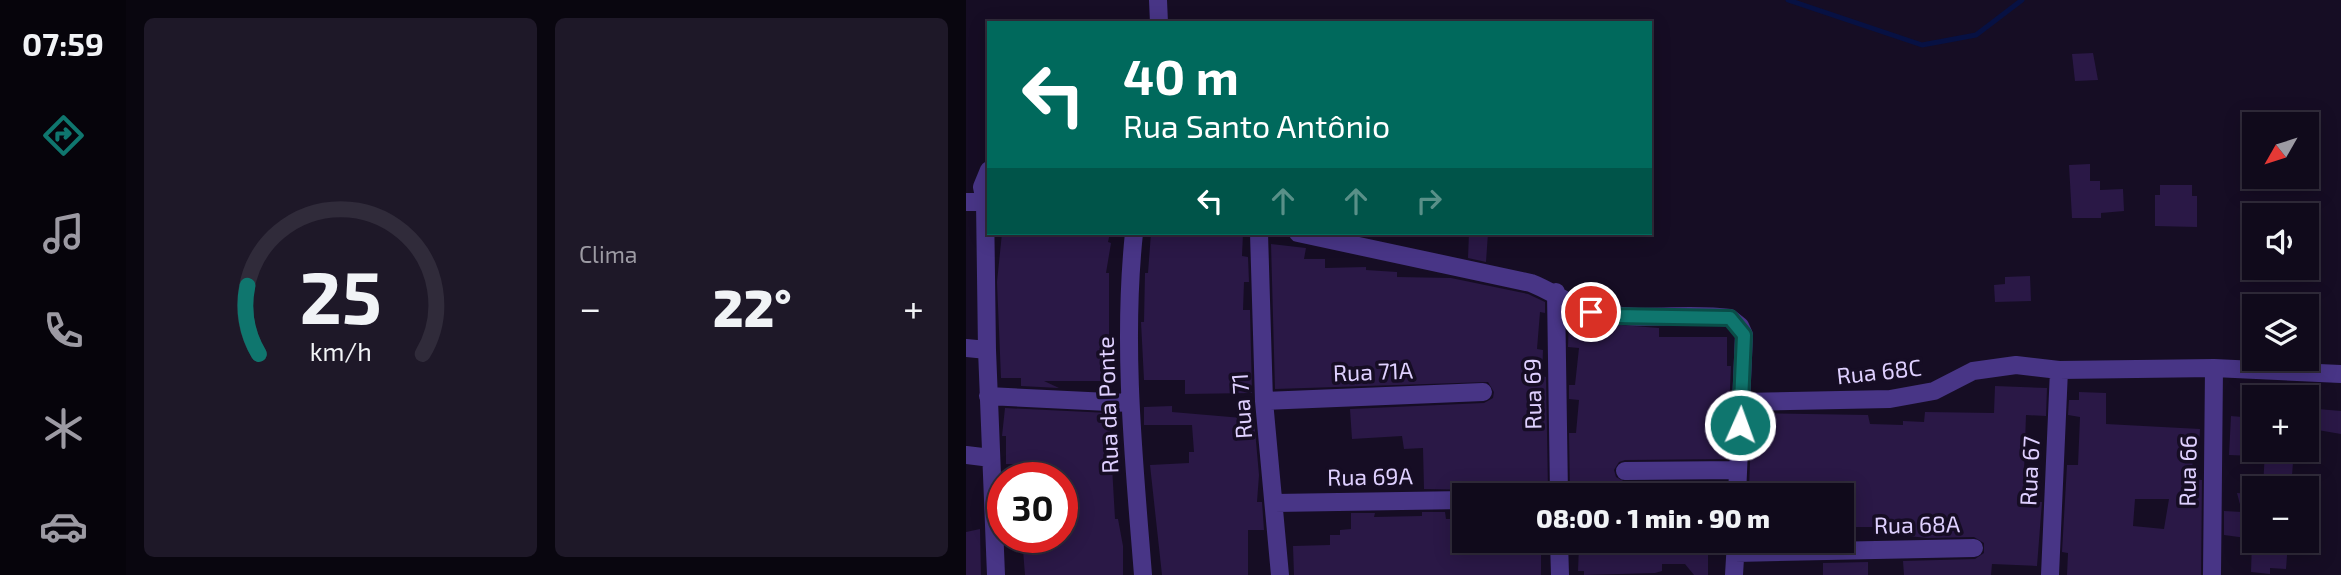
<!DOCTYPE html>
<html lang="pt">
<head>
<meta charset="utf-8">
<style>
	body { margin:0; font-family:"Exo 2",sans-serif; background:#1e1828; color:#f1f3f6; height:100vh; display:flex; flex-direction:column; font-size:26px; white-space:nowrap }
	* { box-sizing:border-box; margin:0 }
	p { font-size:23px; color:#9c9aa3 }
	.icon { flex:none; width:38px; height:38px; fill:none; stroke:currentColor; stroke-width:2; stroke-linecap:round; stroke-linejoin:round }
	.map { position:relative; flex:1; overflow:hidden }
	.drawer { display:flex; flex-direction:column; gap:18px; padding:18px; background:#09060f; width:840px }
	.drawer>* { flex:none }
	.guide { position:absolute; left:21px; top:21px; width:665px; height:214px; border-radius:0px; box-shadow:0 4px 18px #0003,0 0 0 2px #302b3a; background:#00695c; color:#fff; overflow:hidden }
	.needle { width:46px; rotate:231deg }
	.controls { position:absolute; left:1276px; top:112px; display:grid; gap:14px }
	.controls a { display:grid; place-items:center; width:77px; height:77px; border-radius:0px; background:#100a1b; box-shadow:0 4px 18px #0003,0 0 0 2px #302b3a; font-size:35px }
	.speed { position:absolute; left:21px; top:462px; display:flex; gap:14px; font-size:35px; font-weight:700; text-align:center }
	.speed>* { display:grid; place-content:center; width:91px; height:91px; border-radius:50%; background:#100a1b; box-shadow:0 4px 18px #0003,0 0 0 2px #302b3a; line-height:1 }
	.speed .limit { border:10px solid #d22; background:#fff; color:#111 }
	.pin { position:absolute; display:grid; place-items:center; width:60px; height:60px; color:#fff; margin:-30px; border:4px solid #fff; border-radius:50%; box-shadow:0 2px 7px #0007 }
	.me { position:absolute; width:77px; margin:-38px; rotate:2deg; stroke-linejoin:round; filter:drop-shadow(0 0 5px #0008) }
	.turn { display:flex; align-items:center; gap:24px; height:147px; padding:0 21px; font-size:32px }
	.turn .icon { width:91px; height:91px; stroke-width:2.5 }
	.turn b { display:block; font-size:49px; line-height:60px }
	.lanes { display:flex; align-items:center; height:66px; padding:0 21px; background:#0003; justify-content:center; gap:35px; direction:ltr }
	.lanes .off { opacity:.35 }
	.big { font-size:52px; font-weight:800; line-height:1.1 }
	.drawer .widget { flex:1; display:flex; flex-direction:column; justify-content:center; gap:10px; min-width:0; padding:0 24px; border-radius:10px; background:#1e1828 }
	.drawer .dial { align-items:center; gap:0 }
	.dial svg { height:182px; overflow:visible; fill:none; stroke:#302b3a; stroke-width:7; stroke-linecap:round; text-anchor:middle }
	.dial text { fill:#f1f3f6; stroke:none }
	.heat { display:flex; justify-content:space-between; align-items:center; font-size:38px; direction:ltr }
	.drawer .tiles { flex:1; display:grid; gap:18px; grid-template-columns:repeat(2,1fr) }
	.trip { position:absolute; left:486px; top:483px; width:402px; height:70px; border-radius:0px; background:#100a1b; box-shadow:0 4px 18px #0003,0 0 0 2px #302b3a; font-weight:800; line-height:70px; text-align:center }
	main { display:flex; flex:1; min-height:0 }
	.tab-bar { display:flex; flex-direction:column; width:126px; justify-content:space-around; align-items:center; background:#06040b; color:#9c9aa3 }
	.tab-bar .icon { width:49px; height:49px }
	.tab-bar .on { color:#0f766e }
	.tab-bar b { font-size:32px; color:#f1f3f6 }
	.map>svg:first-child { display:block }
</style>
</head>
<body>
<main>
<nav class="tab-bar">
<b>07:59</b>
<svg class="icon on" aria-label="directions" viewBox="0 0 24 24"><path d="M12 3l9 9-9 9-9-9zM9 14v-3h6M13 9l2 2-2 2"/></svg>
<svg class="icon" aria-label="music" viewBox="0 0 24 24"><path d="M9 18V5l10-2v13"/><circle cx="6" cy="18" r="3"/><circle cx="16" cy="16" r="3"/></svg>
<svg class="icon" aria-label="phone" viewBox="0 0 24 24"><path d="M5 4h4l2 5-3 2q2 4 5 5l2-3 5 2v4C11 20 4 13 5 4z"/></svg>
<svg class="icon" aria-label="climate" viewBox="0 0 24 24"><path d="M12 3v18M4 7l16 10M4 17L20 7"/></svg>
<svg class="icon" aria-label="car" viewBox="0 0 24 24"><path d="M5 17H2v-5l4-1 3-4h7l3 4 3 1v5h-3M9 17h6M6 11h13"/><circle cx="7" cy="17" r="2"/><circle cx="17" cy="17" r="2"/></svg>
</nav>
<section class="drawer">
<div class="tiles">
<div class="widget dial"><svg viewBox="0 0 100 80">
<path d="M14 69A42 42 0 1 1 86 69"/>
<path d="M14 69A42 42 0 0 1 9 39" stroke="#0f766e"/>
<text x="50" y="56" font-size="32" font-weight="700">25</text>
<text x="50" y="72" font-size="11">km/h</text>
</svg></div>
<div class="widget"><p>Clima</p>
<div class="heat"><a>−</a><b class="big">22°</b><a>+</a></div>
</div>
</div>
</section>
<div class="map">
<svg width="1375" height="575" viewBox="0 0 1375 575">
	<rect width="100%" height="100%" fill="#160d24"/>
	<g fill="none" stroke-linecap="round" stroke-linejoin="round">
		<path stroke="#071143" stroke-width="5" d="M822 0 956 45 1010 35 1056 0"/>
	</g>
	<path fill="#2a1846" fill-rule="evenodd" d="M1127 53 1132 80 1109 81 1106 54Z
		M1124 164V181H1134V190L1157 189 1158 211 1135 213V218H1106L1103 165Z
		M1194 185H1226V196H1231V227L1189 226V195H1194Z
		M36 233H144L142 242 145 243 140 273H143V348H140V381H78L93 388 55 386V378H35L31 282Z
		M185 233H277L276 256 282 257 283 282H278L277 310H284L286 393 219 394V380H178L175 322H178L179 273H182Z
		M503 233H522L520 262 502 258Z
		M305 244 340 248 338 259H359V268L400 267V270L431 272V277L485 278 562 294 579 302V313L574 312 571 349 577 350 576 376 580 377 582 491 458 489 457 448 438 449 436 436 386 439 384 409 518 403 527 398 528 392 522 382 309 389Z
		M1064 276 1065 301 1029 302 1028 285 1039 284V277Z
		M603 321 693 328V337H761V366H765L761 459 659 460 653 462 648 470 650 477 659 482 760 481 756 492H749V495H604L603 433H610L613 400 603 399V385H609L613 348 602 347Z
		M1029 386 1081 388 1080 416 1060 415 1058 471H1070L1068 502H1076L1071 566 1026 564 1025 575H938L937 561 1009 559 1018 553V543L1008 537 961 538 914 533V527H885V500H877L878 495H787L786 488H783L786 413 902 415 904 424 937 425V421L958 422 959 412 1028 413Z
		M1113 392 1140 393V424L1234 429 1233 448H1227L1226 479 1236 480 1235 575H1101L1102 553 1096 552 1101 465H1112L1114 417 1102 415 1103 400H1113ZM1169 499H1203L1198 529 1167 526Z
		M206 406V412L288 419 293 475 291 502H296L298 530H282V575H196L184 465 223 463V452H228L226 425H178V407Z
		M39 408 143 413 149 519H152L157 546V575H59L57 550H64V537H96V478H49L48 464H40V436H36Z
		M1340 408 1375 411V434L1340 428Z
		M1265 416 1288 418V456L1263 455Z
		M1299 450H1328L1325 488H1297Z
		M1271 493 1288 494V539L1258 535V511L1276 512Z
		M456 512H479L480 519H499V541H575V575H328L327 546 364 545V535H374V530L385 529V513H409L408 517 456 516Z
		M14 529 15 575H0V532Z
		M655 541H756L742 552V575H728L719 564H696V571L689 573 618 575V571H612L613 546H656Z
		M1286 541 1322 542 1320 569 1304 568V574L1285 572Z
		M902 562V575H857V563Z"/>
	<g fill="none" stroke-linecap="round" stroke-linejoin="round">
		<path stroke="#483586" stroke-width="18" d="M192 0 193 23
			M23 170 16 187 19 202 21 350 30 575
			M0 202H19
			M168 233C156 347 168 461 177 575
			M293 233 298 401 314 575
			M332 233 565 283C586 291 608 308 629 312 673 322 720 312 764 318L774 326 778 335 771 495
			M590 292 593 495
			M0 348 21 350
			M22 396 163 403
			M298 401 517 392
			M774 402 924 399 968 391 1007 371 1050 365 1093 370 1248 368 1375 374
			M0 455 25 458
			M659 471 772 470
			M309 503 499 500
			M593 541 594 575
			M769 553 1008 548
			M768 575 770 541
			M1084 575 1093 370
			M1246 575 1248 368"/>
	</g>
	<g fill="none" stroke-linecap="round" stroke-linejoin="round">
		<defs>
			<path id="route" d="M625 312 649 316 764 318 778 335 774 425"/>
		</defs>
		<use href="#route" stroke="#0a4d48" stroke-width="18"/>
		<use href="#route" stroke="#0f766e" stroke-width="12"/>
	</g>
	<g text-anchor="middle" stroke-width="7" stroke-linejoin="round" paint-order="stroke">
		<g font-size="23" fill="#dfd0ff" stroke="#160d24">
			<text transform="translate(407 372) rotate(-2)" y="8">Rua 71A</text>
			<text transform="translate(913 372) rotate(-6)" y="8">Rua 68C</text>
			<text transform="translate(567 394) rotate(-91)" y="8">Rua 69</text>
			<text transform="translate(142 405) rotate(-92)" y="8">Rua da Ponte</text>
			<text transform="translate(276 406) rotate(-94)" y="8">Rua 71</text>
			<text transform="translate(1064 471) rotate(-87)" y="8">Rua 67</text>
			<text transform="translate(1222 471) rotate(-89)" y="8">Rua 66</text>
			<text transform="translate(404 477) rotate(-1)" y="8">Rua 69A</text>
			<text transform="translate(951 525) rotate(-1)" y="8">Rua 68A</text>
		</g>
	</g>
</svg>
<div class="controls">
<a><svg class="needle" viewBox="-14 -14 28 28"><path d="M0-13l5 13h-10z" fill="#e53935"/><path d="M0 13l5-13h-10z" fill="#9c9aa3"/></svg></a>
<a><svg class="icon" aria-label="sound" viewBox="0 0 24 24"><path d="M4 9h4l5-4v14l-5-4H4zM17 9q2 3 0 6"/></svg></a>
<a><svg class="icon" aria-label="layers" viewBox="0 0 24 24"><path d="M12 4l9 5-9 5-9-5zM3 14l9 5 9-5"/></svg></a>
<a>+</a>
<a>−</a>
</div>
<div class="speed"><div class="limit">30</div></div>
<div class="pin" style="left:625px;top:312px;background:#d93025"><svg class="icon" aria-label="arrive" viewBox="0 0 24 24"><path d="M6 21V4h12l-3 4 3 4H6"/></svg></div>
<svg class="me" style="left:774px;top:425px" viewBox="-20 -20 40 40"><circle r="17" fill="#0f766e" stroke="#fff" stroke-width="3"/><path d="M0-11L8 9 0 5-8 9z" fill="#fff"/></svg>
<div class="trip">08:00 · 1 min · 90 m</div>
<div class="guide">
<div class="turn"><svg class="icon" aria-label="left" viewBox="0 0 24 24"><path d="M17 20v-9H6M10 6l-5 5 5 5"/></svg><div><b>40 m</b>Rua Santo Antônio</div></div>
<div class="lanes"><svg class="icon" aria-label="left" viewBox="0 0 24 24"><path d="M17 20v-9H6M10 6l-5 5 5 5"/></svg><svg class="icon off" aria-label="ahead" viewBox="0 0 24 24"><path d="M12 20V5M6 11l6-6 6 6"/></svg><svg class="icon off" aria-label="ahead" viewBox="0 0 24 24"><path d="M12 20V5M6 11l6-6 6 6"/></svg><svg class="icon off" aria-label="right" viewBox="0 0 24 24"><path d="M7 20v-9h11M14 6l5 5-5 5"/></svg></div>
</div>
</div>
</main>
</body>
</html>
